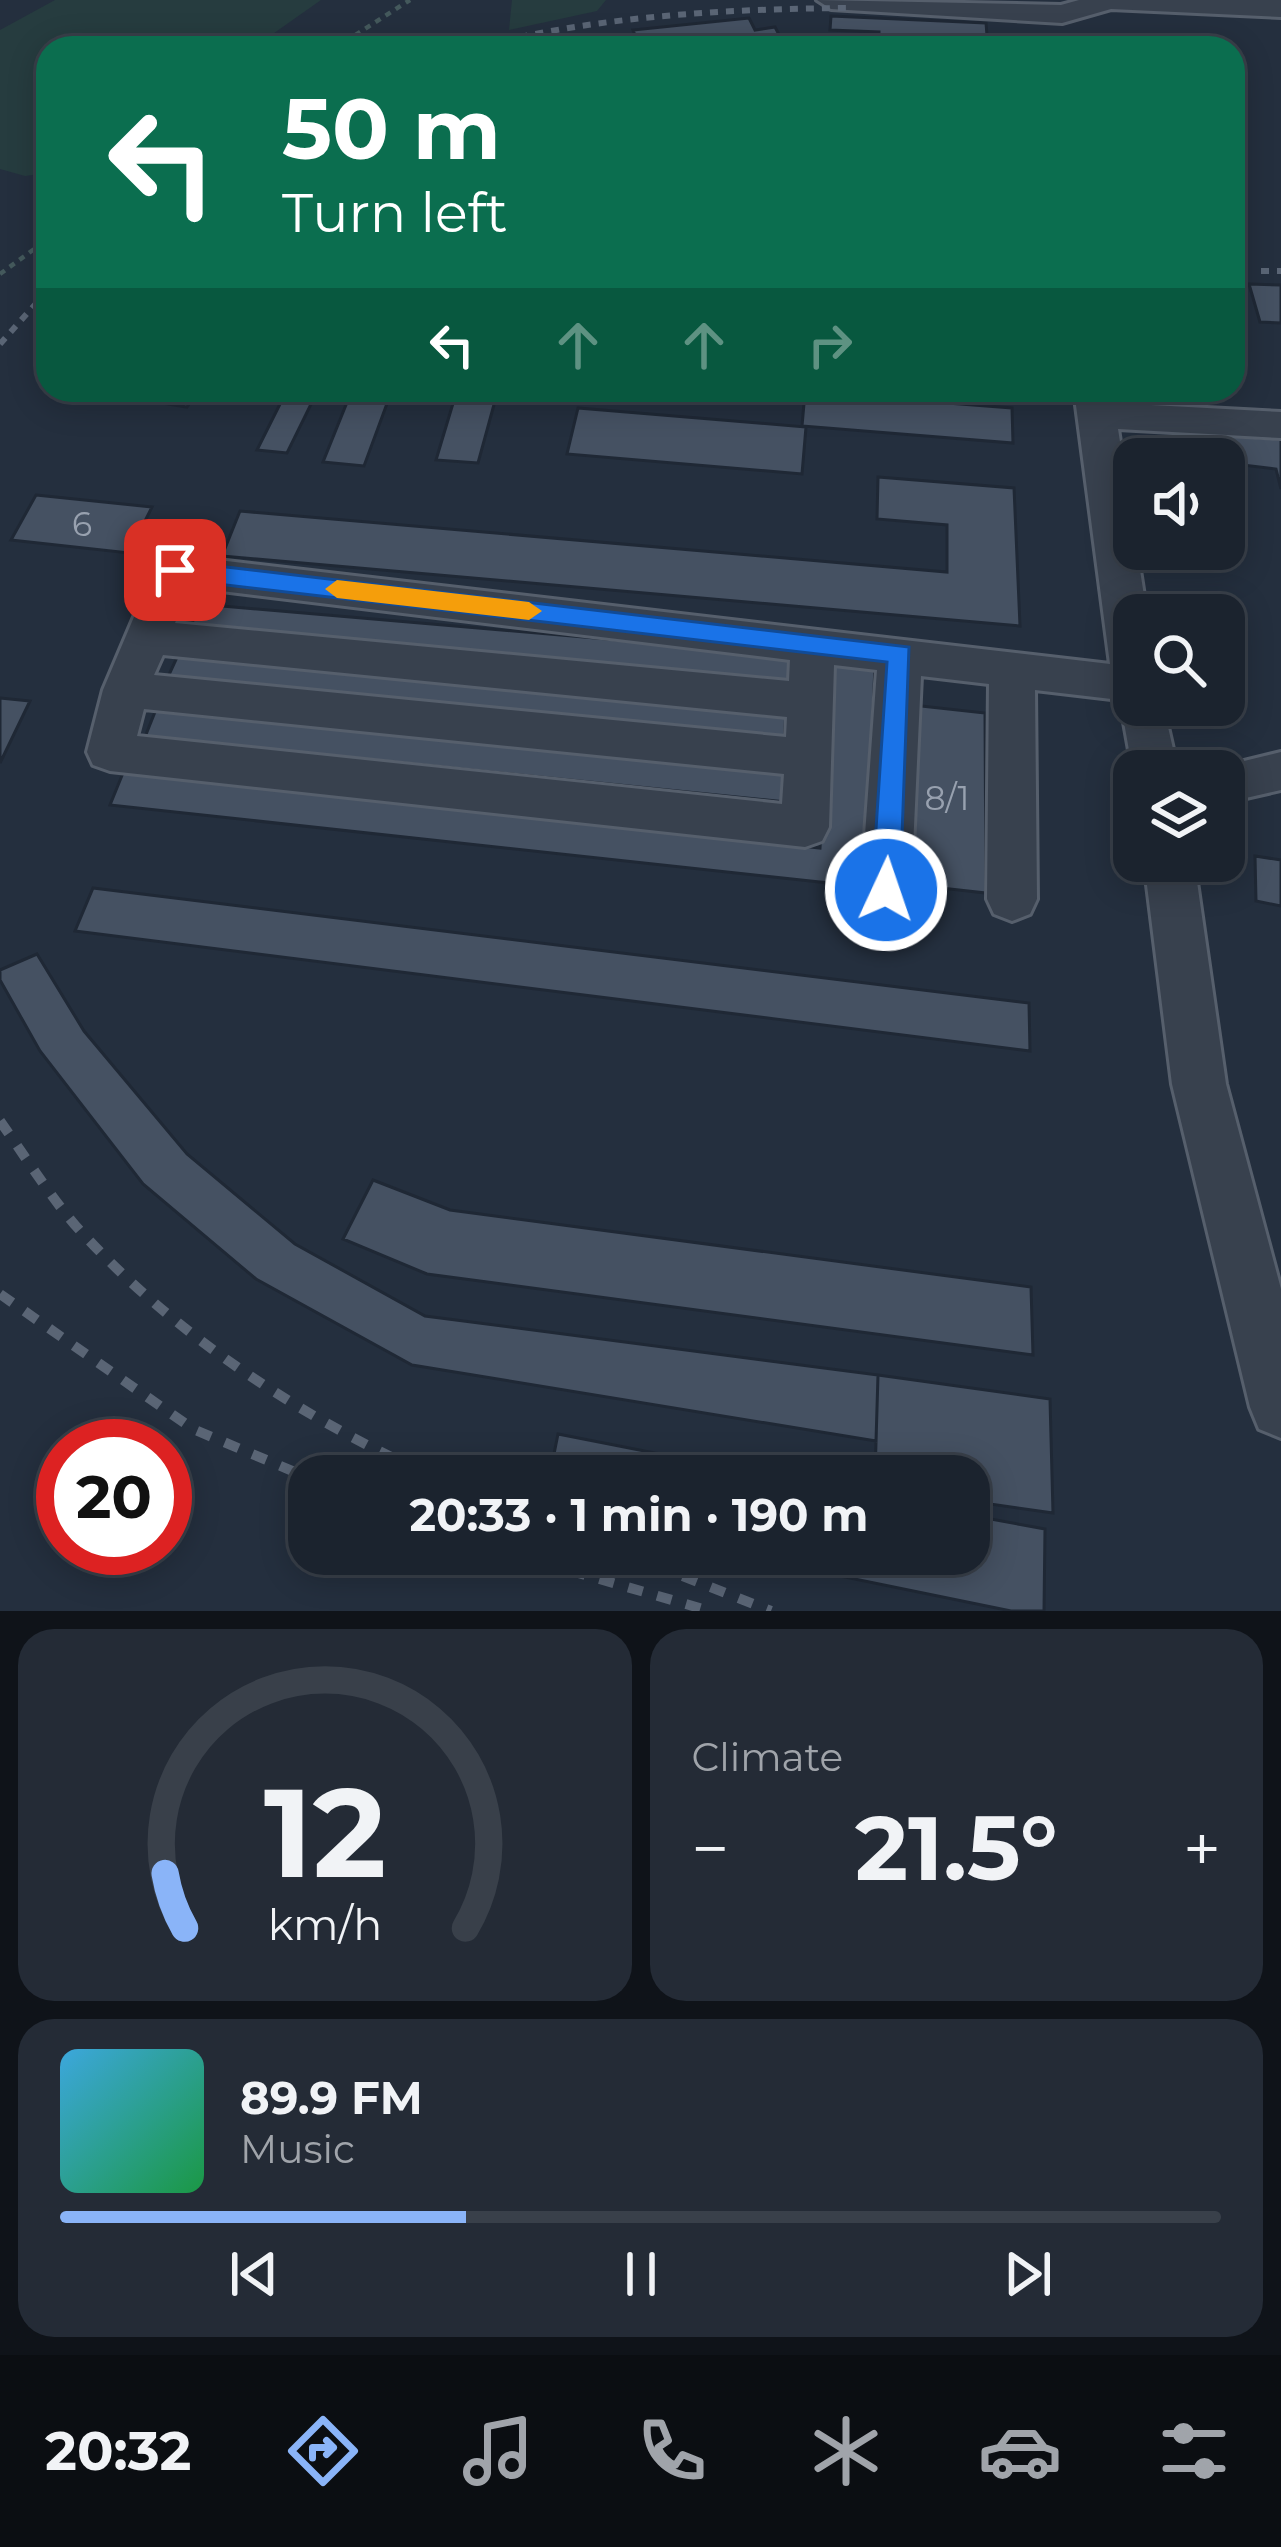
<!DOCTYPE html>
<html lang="en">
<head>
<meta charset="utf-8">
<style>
	body { margin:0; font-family:Montserrat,sans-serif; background:#242b36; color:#f1f3f6; height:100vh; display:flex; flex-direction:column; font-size:45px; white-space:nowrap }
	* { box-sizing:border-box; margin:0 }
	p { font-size:39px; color:#a0a4aa }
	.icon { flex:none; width:66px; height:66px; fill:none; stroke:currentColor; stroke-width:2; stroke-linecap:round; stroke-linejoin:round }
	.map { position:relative; height:1611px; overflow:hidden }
	.side { display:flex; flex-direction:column; gap:18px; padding:18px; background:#0f1319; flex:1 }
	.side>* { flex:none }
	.banner { position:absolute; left:36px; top:36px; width:1209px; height:366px; border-radius:36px; box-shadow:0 6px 30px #0003,0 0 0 3px #39404a; background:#0b6e4f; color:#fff; overflow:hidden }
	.tools { position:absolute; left:1113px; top:438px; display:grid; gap:24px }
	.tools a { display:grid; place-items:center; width:132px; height:132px; border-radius:24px; background:#1b232e; box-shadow:0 6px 30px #0003,0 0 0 3px #39404a; font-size:60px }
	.speed { position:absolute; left:36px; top:1419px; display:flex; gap:24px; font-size:60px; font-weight:700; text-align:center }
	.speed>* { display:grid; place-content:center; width:156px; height:156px; border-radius:50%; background:#1b232e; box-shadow:0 6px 30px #0003,0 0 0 3px #39404a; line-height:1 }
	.speed .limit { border:18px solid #d22; background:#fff; color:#111 }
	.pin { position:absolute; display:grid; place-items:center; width:102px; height:102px; color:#fff; margin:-51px; border-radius:24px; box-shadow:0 6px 18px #0006 }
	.me { position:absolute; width:132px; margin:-66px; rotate:3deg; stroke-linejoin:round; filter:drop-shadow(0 0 9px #0008) }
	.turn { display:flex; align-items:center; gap:42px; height:252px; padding:0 48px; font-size:54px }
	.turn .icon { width:156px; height:156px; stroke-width:2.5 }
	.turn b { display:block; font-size:84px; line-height:102px }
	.lanes { display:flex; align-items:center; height:114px; padding:0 48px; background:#0003; justify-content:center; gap:60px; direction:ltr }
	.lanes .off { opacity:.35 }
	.big { font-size:90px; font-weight:700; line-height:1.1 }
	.side .card { flex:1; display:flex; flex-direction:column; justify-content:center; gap:18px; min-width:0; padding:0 42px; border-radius:36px; background:#242b36 }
	.side .dial { align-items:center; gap:0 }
	.dial svg { height:312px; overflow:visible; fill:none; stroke:#39404a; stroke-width:7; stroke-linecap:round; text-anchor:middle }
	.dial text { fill:#f1f3f6; stroke:none }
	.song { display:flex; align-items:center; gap:36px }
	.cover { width:144px; height:144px; border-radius:18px; background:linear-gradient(135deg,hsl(200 70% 55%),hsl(140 70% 35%)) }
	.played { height:12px; border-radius:6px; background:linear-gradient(90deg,#8ab4f8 35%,#39404a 35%) }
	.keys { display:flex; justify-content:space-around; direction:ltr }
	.heat { display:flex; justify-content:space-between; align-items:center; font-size:66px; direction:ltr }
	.side .tiles { flex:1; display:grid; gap:18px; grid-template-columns:1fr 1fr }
	.card:last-child { grid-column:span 2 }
	.trip { position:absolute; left:288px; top:1455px; width:702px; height:120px; border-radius:36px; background:#1b232e; box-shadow:0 6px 30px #0003,0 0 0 3px #39404a; font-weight:700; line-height:120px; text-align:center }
	.tab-bar { display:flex; height:192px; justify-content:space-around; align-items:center; background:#0b0e12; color:#a0a4aa }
	.tab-bar .icon { width:84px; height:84px }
	.tab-bar .selected { color:#8ab4f8 }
	.tab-bar b { font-size:54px; color:#f1f3f6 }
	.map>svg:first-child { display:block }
</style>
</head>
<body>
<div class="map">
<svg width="1281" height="1611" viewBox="0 0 1281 1611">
	<rect width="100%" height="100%" fill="#242f3e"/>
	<path fill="#263c3f" d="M55 0H321L253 48H48V173L25 176 0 169V30Z
		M512 0H606L597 11 509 30Z"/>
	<path fill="#455162" stroke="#1f2835" stroke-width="3" d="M831 16 986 23 988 48H879V32L830 30Z
		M749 18 755 30 775 27 786 48H587L638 43 633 30Z
		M1249 284 1281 285V323L1260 322Z
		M138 390H198L187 407 132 398Z
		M287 390H318L287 453 257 450Z
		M352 390H392L364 466 323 462Z
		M457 390H498L478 463 436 460Z
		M805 392 1012 408 1013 443 802 426Z
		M578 408 806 427 802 474 567 454Z
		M1187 433 1281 439V489L1276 469 1193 459Z
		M878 477 1014 488 1020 626 222 556 240 511 947 572V525L877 519Z
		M36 495 152 507 129 553 11 540Z
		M199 604 792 655 790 684 190 629Z
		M178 655 786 712 784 740 167 679Z
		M832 660 875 665 866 887 110 805 123 773 820 848Z
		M0 698 30 701 0 763Z
		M912 705 985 713 986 893 905 884Z
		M157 707 788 772 786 802 145 737Z
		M1255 856 1281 860V906L1256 901Z
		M93 888 1029 1003 1030 1051 75 931Z
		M37 954 84 1031 187 1154 295 1244 425 1316 878 1375 876 1441 412 1365 256 1279 143 1184 40 1051 0 980V970Z
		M373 1180 450 1210 1031 1287 1033 1355 427 1274 343 1239Z
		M878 1375 1050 1399 1053 1513 969 1501V1476H875Z
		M558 1434 772 1476H562L550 1474Z
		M969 1515 1045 1529 1044 1611H1011L733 1554H969Z"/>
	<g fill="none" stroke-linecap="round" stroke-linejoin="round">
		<defs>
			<path id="minor" d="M817 0 1061 5 1079 0H1281V17L1111 9 1062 23 831 9Z
				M1074 390H1112L1114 403 1281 412V438L1118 429 1147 615H1134V705H1163L1178 771H1134V778L1120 700 1035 690 1037 899 1030 914 1012 921 994 914 987 899 989 684 921 676 911 890 904 905 886 912 868 905 861 890 877 670 834 665 829 827 822 841 805 847 110 771 93 765 87 752 103 690 162 551 168 540 183 536 198 540 201 558 1110 664ZM189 587 790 660 789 681 175 623ZM163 655 787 717 786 737 154 675ZM144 709 784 774 782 804 137 736Z
				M1281 752V790L1224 803V771L1207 770Z
				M1144 861H1194L1226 1084 1281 1289V1438L1259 1429 1250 1407 1172 1084Z"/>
		</defs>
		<use href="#minor" stroke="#565f6c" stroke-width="6"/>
		<path stroke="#44595c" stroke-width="4.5" stroke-dasharray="6 6" stroke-linecap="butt" d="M335 48 410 0
			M0 274 48 239"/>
		<use href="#minor" fill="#38414e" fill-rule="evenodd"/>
		<path stroke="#5a6575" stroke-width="6" stroke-dasharray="8 8" stroke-linecap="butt" d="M473 48C597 16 722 9 850 8
			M1261 271H1281
			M0 344 48 290"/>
		<path stroke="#5a6575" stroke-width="10" stroke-dasharray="15 15" stroke-linecap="butt" d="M0 1121C25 1156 47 1192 75 1225 171 1333 301 1418 432 1476
			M0 1294 193 1429 309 1478
			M513 1554 710 1611
			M627 1554 771 1611"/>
	</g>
	<path fill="#1a73e8" stroke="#114b97" stroke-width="3" d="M175 561 909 647 900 890 886 903 872 890 887 662 175 579 163 570Z"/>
	<path fill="#f59e0b" d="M337 580 529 602 542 611 529 620 337 598 325 589Z"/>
	<g text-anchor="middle" stroke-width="12" stroke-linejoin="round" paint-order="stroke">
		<g font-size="33" fill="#98a1af">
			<text x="82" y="536">6</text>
			<text x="947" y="810">8/1</text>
		</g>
	</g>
</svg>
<div class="tools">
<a><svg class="icon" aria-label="sound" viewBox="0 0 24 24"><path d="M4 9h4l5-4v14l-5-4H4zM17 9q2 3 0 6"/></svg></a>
<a><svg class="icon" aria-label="search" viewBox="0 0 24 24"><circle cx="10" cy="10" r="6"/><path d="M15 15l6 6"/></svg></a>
<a><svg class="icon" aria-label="layers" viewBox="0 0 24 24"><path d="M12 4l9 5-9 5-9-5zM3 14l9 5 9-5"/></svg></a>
</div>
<div class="speed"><div class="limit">20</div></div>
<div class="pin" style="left:175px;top:570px;background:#d93025"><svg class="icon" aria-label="arrive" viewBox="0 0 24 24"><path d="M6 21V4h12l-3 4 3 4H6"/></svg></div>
<svg class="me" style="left:886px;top:890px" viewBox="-20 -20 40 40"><circle r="17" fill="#1a73e8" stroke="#fff" stroke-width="3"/><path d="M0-11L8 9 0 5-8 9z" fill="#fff"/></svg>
<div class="trip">20:33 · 1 min · 190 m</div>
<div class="banner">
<div class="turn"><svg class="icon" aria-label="left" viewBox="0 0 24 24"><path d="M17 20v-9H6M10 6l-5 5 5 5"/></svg><div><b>50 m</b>Turn left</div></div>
<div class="lanes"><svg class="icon" aria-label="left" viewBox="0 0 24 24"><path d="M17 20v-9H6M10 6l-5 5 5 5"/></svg><svg class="icon off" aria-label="ahead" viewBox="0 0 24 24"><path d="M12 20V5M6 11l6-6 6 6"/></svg><svg class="icon off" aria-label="ahead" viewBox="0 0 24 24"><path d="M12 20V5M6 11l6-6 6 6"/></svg><svg class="icon off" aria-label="right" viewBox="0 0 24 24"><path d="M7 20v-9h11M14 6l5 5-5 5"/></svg></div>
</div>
</div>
<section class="side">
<div class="tiles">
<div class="card dial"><svg viewBox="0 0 100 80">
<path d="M14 69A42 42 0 1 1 86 69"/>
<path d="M14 69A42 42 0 0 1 9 55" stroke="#8ab4f8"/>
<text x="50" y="56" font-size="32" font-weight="700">12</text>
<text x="50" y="72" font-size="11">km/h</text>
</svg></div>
<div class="card"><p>Climate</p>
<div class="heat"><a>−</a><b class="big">21.5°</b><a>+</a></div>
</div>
<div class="card">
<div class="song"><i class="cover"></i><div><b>89.9 FM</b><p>Music</p></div></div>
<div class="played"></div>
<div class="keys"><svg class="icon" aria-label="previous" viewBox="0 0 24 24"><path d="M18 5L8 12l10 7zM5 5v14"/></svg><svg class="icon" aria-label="pause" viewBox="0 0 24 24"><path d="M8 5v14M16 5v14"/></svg><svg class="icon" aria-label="next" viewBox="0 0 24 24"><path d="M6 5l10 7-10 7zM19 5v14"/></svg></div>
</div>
</div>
</section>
<nav class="tab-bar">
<b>20:32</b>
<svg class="icon selected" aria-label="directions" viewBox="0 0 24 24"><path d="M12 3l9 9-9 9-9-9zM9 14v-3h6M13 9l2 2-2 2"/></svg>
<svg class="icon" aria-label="music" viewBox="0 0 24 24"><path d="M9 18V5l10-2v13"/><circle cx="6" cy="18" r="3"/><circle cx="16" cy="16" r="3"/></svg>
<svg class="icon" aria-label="phone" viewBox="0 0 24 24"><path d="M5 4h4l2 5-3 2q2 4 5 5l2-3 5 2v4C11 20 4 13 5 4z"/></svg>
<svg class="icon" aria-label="climate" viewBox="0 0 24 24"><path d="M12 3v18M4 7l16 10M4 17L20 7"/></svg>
<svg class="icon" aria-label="car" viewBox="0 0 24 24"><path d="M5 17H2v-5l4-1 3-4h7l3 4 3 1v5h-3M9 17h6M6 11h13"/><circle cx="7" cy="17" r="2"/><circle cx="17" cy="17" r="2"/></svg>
<svg class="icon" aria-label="filters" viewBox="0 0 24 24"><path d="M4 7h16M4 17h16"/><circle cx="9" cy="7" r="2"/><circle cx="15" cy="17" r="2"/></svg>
</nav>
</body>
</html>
